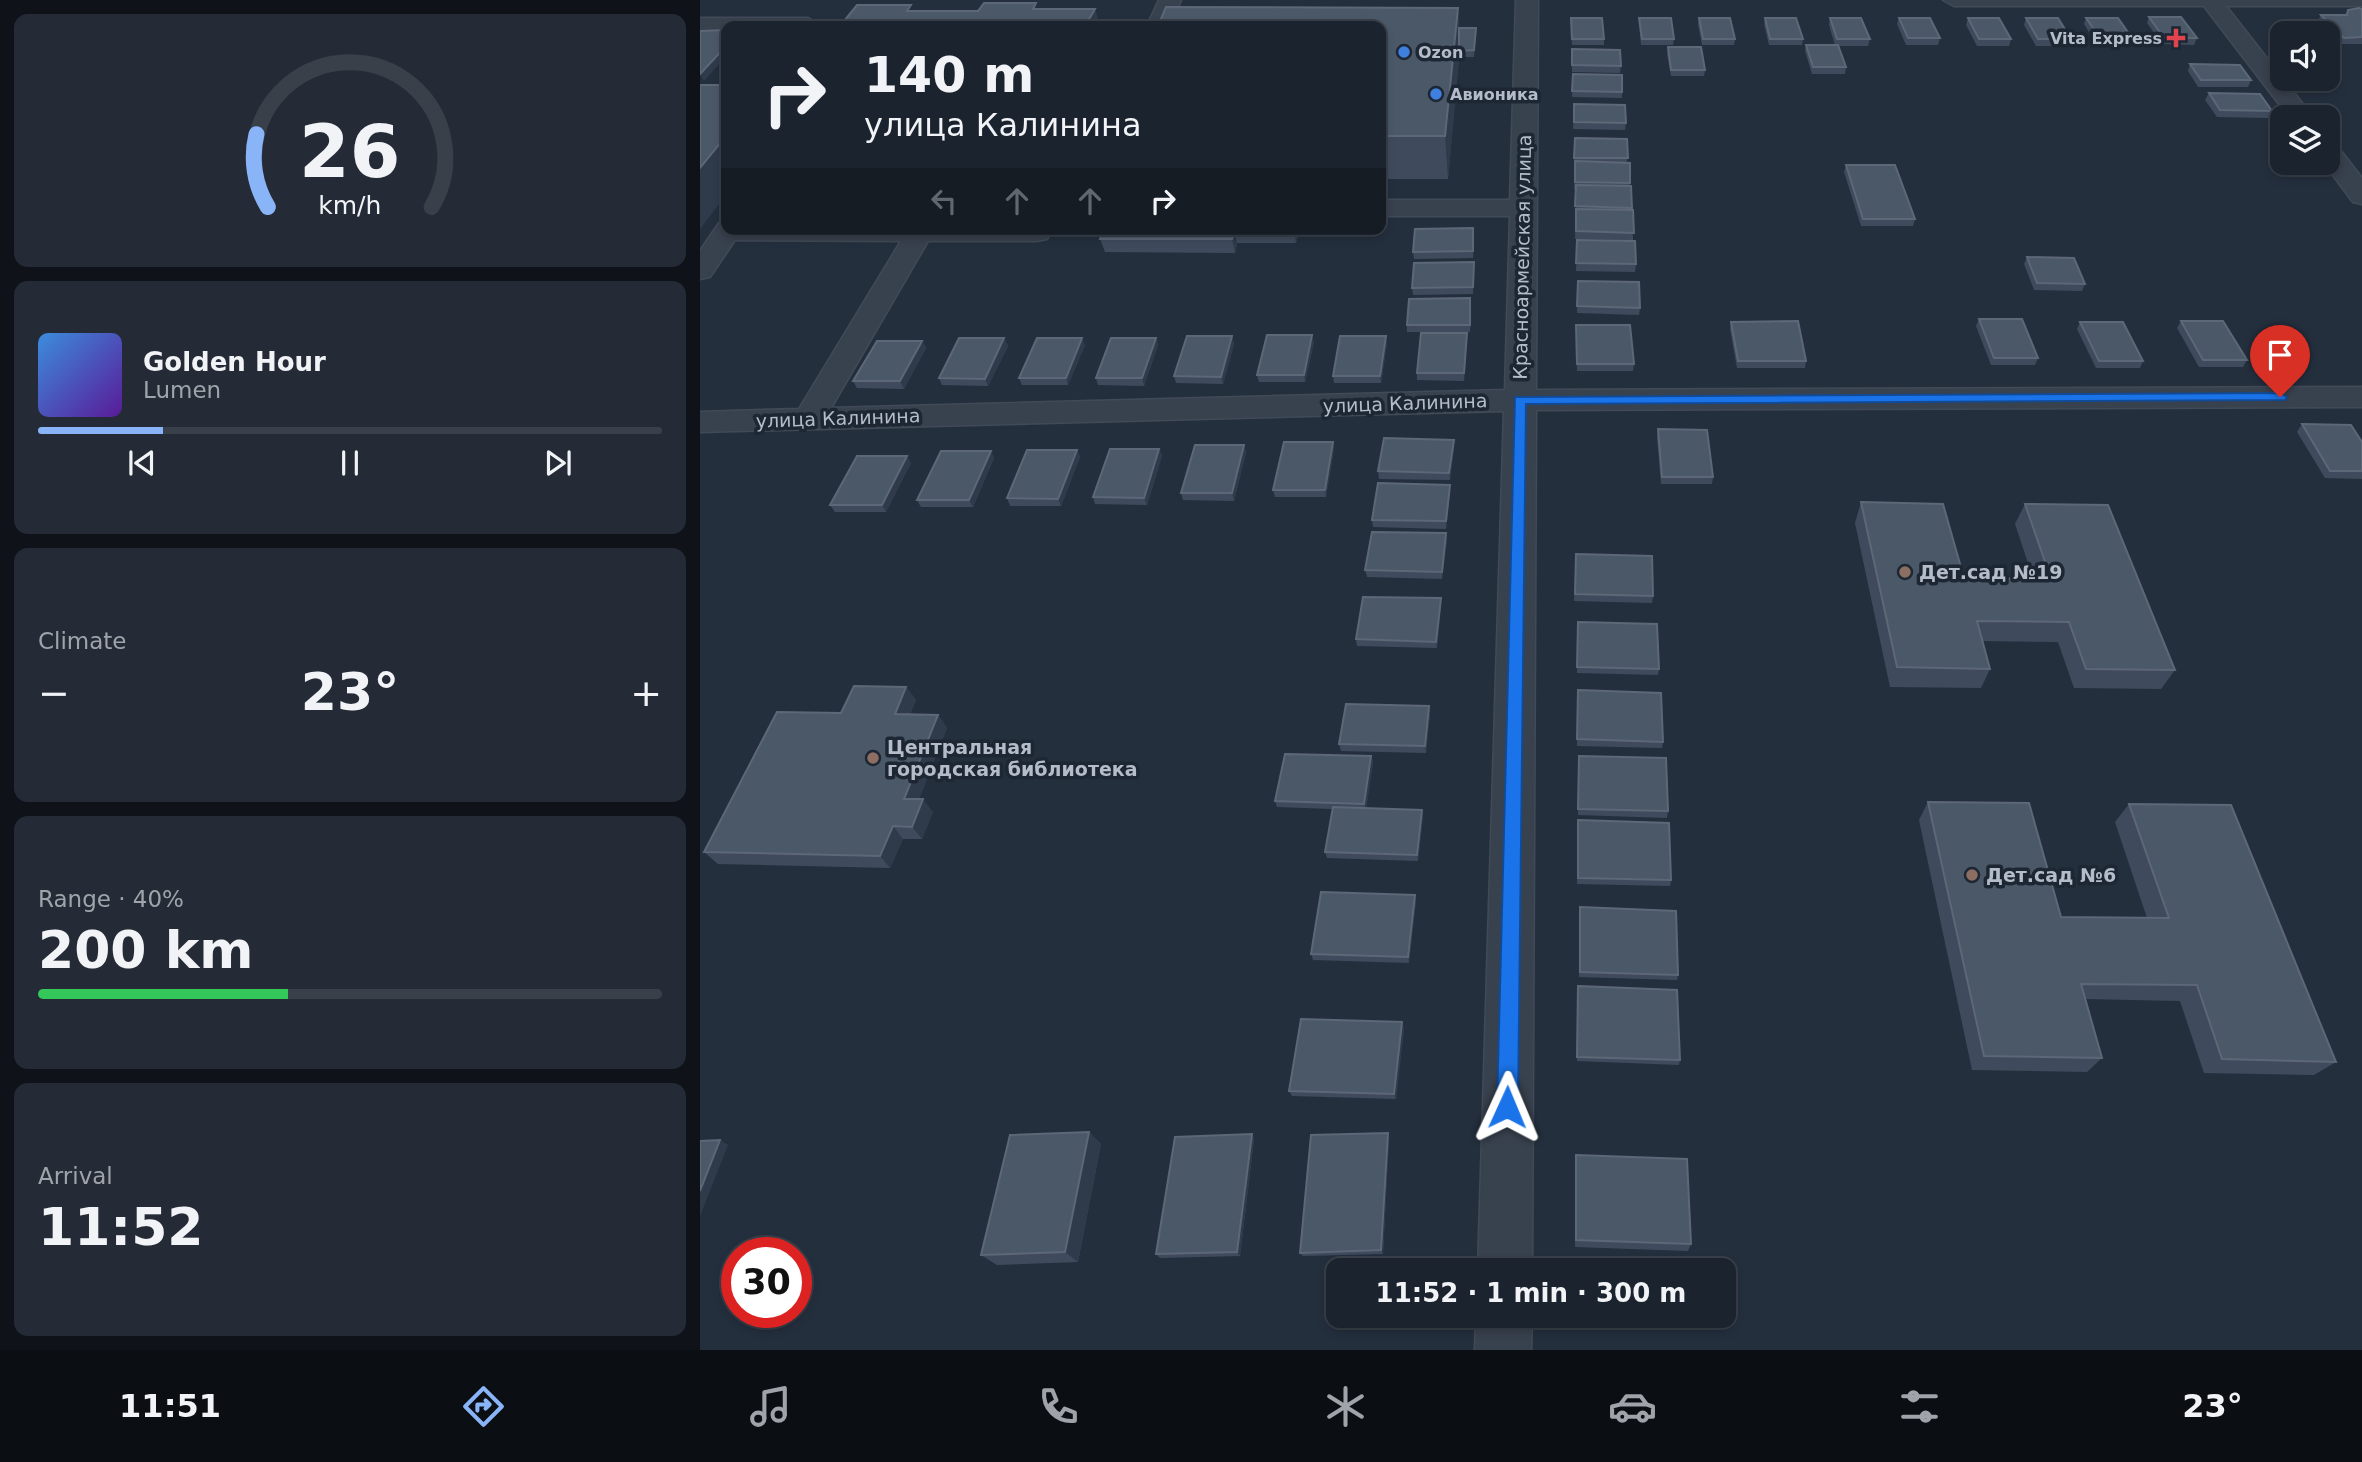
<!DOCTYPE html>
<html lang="en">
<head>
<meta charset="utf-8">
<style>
	body { margin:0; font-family:"DejaVu Sans",sans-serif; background:#242b36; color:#f1f3f6; height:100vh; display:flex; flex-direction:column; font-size:26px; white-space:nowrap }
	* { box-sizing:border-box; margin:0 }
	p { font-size:23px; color:#a0a4aa }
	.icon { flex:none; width:38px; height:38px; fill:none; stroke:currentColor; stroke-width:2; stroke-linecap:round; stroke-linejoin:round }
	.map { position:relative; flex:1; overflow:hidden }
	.side { display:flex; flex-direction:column; gap:14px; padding:14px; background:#0f1319; width:700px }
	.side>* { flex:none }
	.guide { position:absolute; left:21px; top:21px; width:665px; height:214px; border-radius:14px; box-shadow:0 4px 10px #0003,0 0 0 2px #39404a; background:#1b232e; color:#f1f3f6; overflow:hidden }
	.controls { position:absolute; left:1570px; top:21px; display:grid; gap:14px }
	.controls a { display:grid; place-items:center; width:70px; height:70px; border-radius:14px; background:#1b232e; box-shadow:0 4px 10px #0003,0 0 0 2px #39404a; font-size:35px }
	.speed { position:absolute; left:21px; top:1237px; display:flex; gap:14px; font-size:35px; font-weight:700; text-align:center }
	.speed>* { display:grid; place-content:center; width:91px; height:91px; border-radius:50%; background:#1b232e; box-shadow:0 4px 10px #0003,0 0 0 2px #39404a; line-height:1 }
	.speed .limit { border:10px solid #d22; background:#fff; color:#111 }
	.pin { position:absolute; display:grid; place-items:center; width:60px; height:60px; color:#fff; margin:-72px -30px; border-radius:50% 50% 50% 0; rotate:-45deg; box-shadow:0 0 7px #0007 }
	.pin .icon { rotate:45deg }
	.me { position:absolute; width:77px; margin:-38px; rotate:1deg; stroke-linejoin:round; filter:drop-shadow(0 0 5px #0008) }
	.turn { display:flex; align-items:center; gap:24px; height:147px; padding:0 28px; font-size:32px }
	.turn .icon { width:91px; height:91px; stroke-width:2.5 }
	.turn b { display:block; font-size:49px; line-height:60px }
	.lanes { display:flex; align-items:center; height:66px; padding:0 28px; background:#0003; justify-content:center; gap:35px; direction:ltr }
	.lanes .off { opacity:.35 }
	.big { font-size:52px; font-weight:600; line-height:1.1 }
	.side .widget { flex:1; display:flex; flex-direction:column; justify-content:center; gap:10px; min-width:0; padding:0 24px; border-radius:14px; background:#242b36 }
	.side .dial { align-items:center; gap:0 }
	.dial svg { height:182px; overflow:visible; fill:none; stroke:#39404a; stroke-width:7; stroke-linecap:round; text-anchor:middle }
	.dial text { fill:#f1f3f6; stroke:none }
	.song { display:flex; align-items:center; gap:21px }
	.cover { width:84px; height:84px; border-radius:10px; background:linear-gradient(135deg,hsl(210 70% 55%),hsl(270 70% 35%)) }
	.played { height:7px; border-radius:4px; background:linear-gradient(90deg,#8ab4f8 20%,#39404a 20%) }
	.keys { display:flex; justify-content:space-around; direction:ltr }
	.heat { display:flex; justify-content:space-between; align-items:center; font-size:38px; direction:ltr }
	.charge { height:10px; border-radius:5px; background:linear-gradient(90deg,#34c759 40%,#39404a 0) }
	.trip { position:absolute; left:626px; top:1258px; width:410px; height:70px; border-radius:14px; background:#1b232e; box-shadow:0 4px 10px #0003,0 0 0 2px #39404a; font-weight:600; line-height:70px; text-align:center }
	.tab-bar { display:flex; height:112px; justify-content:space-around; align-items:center; background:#0b0e12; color:#a0a4aa }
	.tab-bar .icon { width:49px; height:49px }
	.tab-bar .on { color:#8ab4f8 }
	.tab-bar b { font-size:32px; color:#f1f3f6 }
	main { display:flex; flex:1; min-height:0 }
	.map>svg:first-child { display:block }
</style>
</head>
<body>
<main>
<section class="side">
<div class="widget dial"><svg viewBox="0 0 100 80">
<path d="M14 69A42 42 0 1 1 86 69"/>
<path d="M14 69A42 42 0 0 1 9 37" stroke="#8ab4f8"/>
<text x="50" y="56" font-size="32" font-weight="700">26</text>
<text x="50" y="72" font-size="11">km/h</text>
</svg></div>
<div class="widget">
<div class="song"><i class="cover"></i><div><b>Golden Hour</b><p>Lumen</p></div></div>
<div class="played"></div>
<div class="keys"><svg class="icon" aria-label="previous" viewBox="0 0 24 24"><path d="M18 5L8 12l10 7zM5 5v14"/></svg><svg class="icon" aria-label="pause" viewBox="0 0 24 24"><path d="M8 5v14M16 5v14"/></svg><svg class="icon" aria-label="next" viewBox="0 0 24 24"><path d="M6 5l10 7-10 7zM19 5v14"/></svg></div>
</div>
<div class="widget"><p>Climate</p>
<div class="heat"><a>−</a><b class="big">23°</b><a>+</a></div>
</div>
<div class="widget"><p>Range · 40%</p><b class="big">200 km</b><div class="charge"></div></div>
<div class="widget"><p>Arrival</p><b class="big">11:52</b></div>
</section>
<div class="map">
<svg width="1662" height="1350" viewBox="0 0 1662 1350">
	<rect width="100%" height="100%" fill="#242f3e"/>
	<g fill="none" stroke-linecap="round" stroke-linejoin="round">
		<defs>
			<path id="minor" d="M459 0H481L469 26H447Z
				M816 0H838L836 390 1662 387V407L836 410 832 1270H778L804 411 0 432V412L99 409 201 241 35 240 10 277 0 279V251L19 223 26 222V229H348L351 233 347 239 337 241H228L131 408 805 390 810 216H681V200H810Z
				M1243 0H1662V6H1526L1613 117H1589L1504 6H1254Z
				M0 18H108L119 25 26 26V32H0Z
				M1628 143 1637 146 1662 178V204L1653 202 1624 163H1628Z
				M776 1316H832L831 1350H775Z"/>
		</defs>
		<use href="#minor" stroke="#414a57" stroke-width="3"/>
		<use href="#minor" fill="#38414e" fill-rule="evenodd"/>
	</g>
	<path fill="#3f4b5c" d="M758 8 759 28 776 35 774 57H760L759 56 748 179H681V26Z
		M1662 9V44H1641L1618 21 1621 15H1645L1648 10Z
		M1449 17 1497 38 1494 45 1462 44 1447 23Z
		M939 18 974 39 973 45H941L939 24Z
		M999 18 1035 39 1034 45H1002L998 24Z
		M1065 18 1103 39 1102 45H1069L1064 24Z
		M1130 18 1170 39 1168 46H1139L1146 67 1145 74H1112L1105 51 1106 45H1135L1129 25Z
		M1199 18 1240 38 1238 45H1206L1197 24Z
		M1268 18 1311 39 1309 46H1277L1266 25Z
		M1326 18 1371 39 1368 46H1336L1324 25Z
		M1386 18 1432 38 1430 45H1397L1384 24Z
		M871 24 904 39V45H872Z
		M968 47 1005 70 1004 76H971L967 54Z
		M872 49 921 66 920 73 872 72Z
		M1490 64 1551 80 1548 87H1498L1488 71Z
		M873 74 922 92V98L872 97Z
		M1509 93 1572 111 1568 118 1517 117 1505 100Z
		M874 104 926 123 925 130 873 129Z
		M875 138 927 139V162L930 186H931L933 240 875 239 876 189H874L875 164H874Z
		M1146 165 1215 219 1213 226H1161L1144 172Z
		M404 229H600L596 243H537L535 253 405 252 400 239Z
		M774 235 773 258 714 259 713 252Z
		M877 240 936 264 935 272 876 271Z
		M1327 257 1385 284 1382 291 1334 290 1324 264Z
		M774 269 773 294 713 295 712 288Z
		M878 281 940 308 939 315 877 313Z
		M771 305 770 332H707V325Z
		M1279 319 1338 358 1335 365H1291L1276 326Z
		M1481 321 1547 360 1543 367H1499L1477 328Z
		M1031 322 1106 361 1105 368H1037L1030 329Z
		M1380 322 1443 361 1440 368H1396L1377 329Z
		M876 325 934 364 933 371H877Z
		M767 333 764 381 717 380V373Z
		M532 336 534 344 523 384 476 383 474 376Z
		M304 338 308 346 288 386 242 385 239 378Z
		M456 338 458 345 444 386 398 385 396 378Z
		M222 341 226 348 204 389 157 388 153 381Z
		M614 342 605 382H559L557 375Z
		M687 343 681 383H634L633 376Z
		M385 345 368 385H322L319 378Z
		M1602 424 1662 442V479L1625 478 1597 432Z
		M958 429 1013 477 1012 484H961L957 437Z
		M633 442 634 449 626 497H575L573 490Z
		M544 445 546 452 534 501 483 500 481 493Z
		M754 447 750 480 679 479 678 471Z
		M459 449 462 456 447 505 395 504 393 497Z
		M377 450 380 457 361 506H310L307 498Z
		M291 451 294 458 273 507H221L217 500Z
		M211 463 186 512H135L130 505Z
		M750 493 746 529 673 527 672 520Z
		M1161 502 1264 578H1333L1315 524 1325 504 1475 670 1461 689 1374 688 1358 642 1282 641 1290 669 1281 688 1190 687 1155 523Z
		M746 533 747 540 742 579 667 577 665 570Z
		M876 554 953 596 952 603 874 601Z
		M741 605 737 648 657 646 656 639Z
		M878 622 959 669 958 675 877 673Z
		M206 687 216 700 210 714 238 715 247 728 219 799 233 812 222 839H203L190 868 18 864 4 852 141 713Z
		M878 690 963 742 962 748 877 746Z
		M729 706 730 713 726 753 641 751 639 744Z
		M671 756 673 762 666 808 722 810 723 816 718 861 627 858 625 852 632 809 577 807 575 801Z
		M879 756 968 811 967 818 878 815Z
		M1228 802 1361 917 1447 918 1415 822 1429 804 1636 1062 1614 1075 1504 1073 1480 1001 1385 999 1402 1058 1387 1072 1272 1070 1219 820Z
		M878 820 971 880 970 886 877 884Z
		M716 901 709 963 613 960 611 954Z
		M880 907 978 975 977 980 879 977Z
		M878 986 980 1060 979 1065 877 1061Z
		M704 1027 696 1099 592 1096 589 1091Z
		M389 1132 401 1144 378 1262 297 1265 281 1255Z
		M688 1133 689 1138 683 1254 603 1256 600 1253Z
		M552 1134 554 1139 540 1256 460 1258 456 1254Z
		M876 1155 991 1244 988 1251 875 1247Z"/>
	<path fill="#2f3b4b" d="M758 8 760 51 748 179 745 136Z
		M395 9 400 26H385Z
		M26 46V56L4 81 0 74Z
		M26 136V195L0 229V168Z
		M534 229 537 243 535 253 532 239Z
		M594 229H600L596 243Z
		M767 333V340L764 381V373Z
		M612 335 614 342 605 382 604 375Z
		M532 336 534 344 523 384 521 377Z
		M686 336 687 343 681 383 680 376Z
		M304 338 308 346 288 386 285 379Z
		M382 338 385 345 368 385 366 378Z
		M456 338 458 345 444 386 442 378Z
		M222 341 226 348 204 389 200 381Z
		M754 440V447L750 480 749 473Z
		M633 442 634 449 626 497 625 490Z
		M544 445 546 452 534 501 532 493Z
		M459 449 462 456 447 505 444 498Z
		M377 450 380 457 361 506 358 499Z
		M291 451 294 458 273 507 269 500Z
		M207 456 211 463 186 512 182 505Z
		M750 485V493L746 529V521Z
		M746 533 747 540 742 579V572Z
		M741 598V605L737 648 736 642Z
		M206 687 216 700 204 727 195 714Z
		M729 706 730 713 726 753 725 746Z
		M238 715 247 728 214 812 204 799Z
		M671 756 673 762 666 810 664 804Z
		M223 799 233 812 222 839 212 827Z
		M722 810 723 816 718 861 717 855Z
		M193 826 203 839 190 868 180 856Z
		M715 895 716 901 709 963 708 957Z
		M702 1022 704 1027 696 1099 694 1094Z
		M389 1132 401 1144 378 1262 365 1252Z
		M688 1133 689 1138 683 1254 681 1250Z
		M552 1134 554 1139 540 1256 537 1252Z
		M20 1140 28 1145 0 1216V1191Z"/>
	<path fill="#4b5868" stroke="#5c6777" stroke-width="2" d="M284 3H336L333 9H395L385 26H140L157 5H211L207 11H278Z
		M466 7 758 8 745 136H681V64L686 38H681V26H458Z
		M1659 8 1662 9V37L1644 38 1621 15H1647L1648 10Z
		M1449 17H1481L1497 38H1464Z
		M871 18H902L904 39H872Z
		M939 18H971L974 39H942Z
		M999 18H1030L1035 39H1003Z
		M1065 18H1096L1103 39H1070Z
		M1130 18H1161L1170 39H1137Z
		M1199 18H1230L1240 38H1208Z
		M1268 18H1299L1311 39H1279Z
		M1326 18H1358L1371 39H1338Z
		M1386 18H1418L1432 38H1400Z
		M759 28H776L774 50 759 51Z
		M26 30V46L0 74V31Z
		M1106 45H1138L1146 67H1113Z
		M968 47H1001L1005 70H971Z
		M872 49 920 50 921 66 872 65Z
		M1490 64 1540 65 1551 80H1501Z
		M873 74 922 75V92L872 91Z
		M0 85H26V136L0 168Z
		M1509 93 1560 94 1572 111 1520 110Z
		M874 104 925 105 926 123 874 122Z
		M875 138 927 139 928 158H874Z
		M875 161 930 163V183L875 182Z
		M1146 165H1195L1215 219H1163Z
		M876 185 931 186 932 208 875 206Z
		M876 209 933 210 934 233 876 231Z
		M773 228V251L713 252 715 229Z
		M404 229H534L532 239H400Z
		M877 240 935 241 936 264 876 263Z
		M1327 257 1374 258 1385 284 1337 283Z
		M774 262 773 287 712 288 714 263Z
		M878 281 939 282 940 308 877 306Z
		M770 298V325H707L709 299Z
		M1279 319H1322L1338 358H1294Z
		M1098 321 1106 361H1038L1031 322Z
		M1481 321H1523L1547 360H1503Z
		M1380 322H1423L1443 361H1399Z
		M876 325H930L934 364H877Z
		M721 333H767L764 373H717Z
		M567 335H612L604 375H557Z
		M487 336H532L521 377 474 376Z
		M640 336H686L680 376H633Z
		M259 338H304L285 379 239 378Z
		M337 338H382L366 378H319Z
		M411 338H456L442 378H396Z
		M177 341H222L200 381H153Z
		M1602 424 1651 425 1662 442V471H1630Z
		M958 429 1007 430 1013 477H962Z
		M684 438 754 440 749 473 678 471Z
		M584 442H633L625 490H573Z
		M495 445H544L532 493H481Z
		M410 449H459L444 498 393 497Z
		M327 450H377L358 499 307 498Z
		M241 451H291L269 500H217Z
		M157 456H207L182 505H130Z
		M678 483 750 485 746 521 672 520Z
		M1161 502 1243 504 1264 578 1351 579 1325 504 1408 505 1475 670 1386 669 1369 622 1277 621 1290 669 1197 667Z
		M672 532 746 533 742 572 665 570Z
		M876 554 952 556 953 596 875 594Z
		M663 597 741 598 736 642 656 639Z
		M878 622 957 624 959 669 877 667Z
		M154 686 206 687 195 714 238 715 204 799H223L212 827 193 826 180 856 4 852 77 712 141 713Z
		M878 690 961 693 963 742 877 739Z
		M646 704 729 706 725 746 639 744Z
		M585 754 671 756 664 804 575 801Z
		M879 756 966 758 968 811 878 809Z
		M1228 802 1329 803 1361 917 1469 918 1429 804 1531 805 1636 1062 1522 1059 1497 985 1381 984 1402 1058 1284 1056Z
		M633 807 722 810 717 855 625 852Z
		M878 820 969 823 971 880 878 878Z
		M621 892 715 895 708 957 611 954Z
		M880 907 976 911 978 975 880 972Z
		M878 986 977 990 980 1060 877 1057Z
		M601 1019 702 1022 694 1094 589 1091Z
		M389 1132 365 1252 281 1255 310 1135Z
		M688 1133 681 1250 600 1253 611 1135Z
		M552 1134 537 1252 456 1254 475 1137Z
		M20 1140 0 1191V1141Z
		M876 1155 987 1159 991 1244 876 1240Z"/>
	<path fill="#1a73e8" stroke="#114b97" stroke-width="2" d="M1580 393 1587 397 1585 400 826 404 818 1107 815 1114 807 1117 800 1114 797 1107 815 397Z"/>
	<path fill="#e0444e" stroke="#1d2633" stroke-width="2.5" d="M1472.5 27.5h7v7h7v7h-7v7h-7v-7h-7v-7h7z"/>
	<g fill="#3f7fe0" stroke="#1d2633" stroke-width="2.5">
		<circle cx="704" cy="52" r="7"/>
		<circle cx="736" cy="94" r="7"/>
	</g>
	<g fill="#8d6e63" stroke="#1d2633" stroke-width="2.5">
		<circle cx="1205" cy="572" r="7"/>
		<circle cx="173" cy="758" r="7"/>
		<circle cx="1272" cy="875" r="7"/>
	</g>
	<g text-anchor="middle" stroke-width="7" stroke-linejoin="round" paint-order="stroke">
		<g font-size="16" font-weight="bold" fill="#b4bcc9" stroke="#1d2633" text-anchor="start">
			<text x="1462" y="44" text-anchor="end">Vita Express</text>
			<text x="718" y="58">Ozon</text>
			<text x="750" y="100">Авионика</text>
		</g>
		<g font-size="19" fill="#b4bcc9" stroke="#1d2633">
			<text transform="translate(822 257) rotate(-89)" y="7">Красноармейская улица</text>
			<text transform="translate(705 403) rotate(-2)" y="7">улица Калинина</text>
			<text transform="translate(138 418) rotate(-2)" y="7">улица Калинина</text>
		</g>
		<g font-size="19" font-weight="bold" fill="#b4bcc9" stroke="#1d2633" text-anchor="start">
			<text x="1219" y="579">Дет.сад №19</text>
			<text x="187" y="754">Центральная<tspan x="187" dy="22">городская библиотека</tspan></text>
			<text x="1286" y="882">Дет.сад №6</text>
		</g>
	</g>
</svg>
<div class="controls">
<a><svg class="icon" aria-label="sound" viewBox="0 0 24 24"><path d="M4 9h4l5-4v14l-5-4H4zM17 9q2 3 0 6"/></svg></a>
<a><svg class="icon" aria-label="layers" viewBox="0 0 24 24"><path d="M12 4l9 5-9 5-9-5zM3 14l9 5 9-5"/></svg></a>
</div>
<div class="speed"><div class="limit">30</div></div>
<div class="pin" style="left:1580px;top:397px;background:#d93025"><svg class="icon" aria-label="arrive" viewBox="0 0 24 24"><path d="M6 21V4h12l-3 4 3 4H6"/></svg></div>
<svg class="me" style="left:807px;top:1107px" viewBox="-20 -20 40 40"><path d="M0-17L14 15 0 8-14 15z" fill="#1a73e8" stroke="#fff" stroke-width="4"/></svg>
<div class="trip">11:52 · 1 min · 300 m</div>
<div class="guide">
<div class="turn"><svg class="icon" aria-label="right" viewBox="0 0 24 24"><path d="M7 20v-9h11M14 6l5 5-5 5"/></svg><div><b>140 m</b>улица Калинина</div></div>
<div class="lanes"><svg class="icon off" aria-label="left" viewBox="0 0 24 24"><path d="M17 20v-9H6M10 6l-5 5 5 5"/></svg><svg class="icon off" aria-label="ahead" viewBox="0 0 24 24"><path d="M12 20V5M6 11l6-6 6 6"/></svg><svg class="icon off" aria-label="ahead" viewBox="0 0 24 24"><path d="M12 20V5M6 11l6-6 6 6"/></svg><svg class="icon" aria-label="right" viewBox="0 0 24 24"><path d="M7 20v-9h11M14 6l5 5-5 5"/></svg></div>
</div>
</div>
</main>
<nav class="tab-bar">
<b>11:51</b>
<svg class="icon on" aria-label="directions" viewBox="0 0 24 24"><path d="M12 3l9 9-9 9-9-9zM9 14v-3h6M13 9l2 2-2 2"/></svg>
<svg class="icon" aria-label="music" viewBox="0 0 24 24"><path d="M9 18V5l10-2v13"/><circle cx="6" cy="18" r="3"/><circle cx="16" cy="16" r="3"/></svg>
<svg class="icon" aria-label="phone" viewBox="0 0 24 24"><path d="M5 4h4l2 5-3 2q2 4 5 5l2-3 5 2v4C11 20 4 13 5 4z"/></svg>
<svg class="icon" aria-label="climate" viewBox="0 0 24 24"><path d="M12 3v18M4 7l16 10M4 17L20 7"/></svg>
<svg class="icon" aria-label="car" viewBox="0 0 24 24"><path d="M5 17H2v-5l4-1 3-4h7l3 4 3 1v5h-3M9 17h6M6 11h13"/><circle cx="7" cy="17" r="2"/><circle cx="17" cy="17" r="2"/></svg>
<svg class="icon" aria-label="filters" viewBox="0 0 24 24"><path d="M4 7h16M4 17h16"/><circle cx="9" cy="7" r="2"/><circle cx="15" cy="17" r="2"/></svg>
<b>23°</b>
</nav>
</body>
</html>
